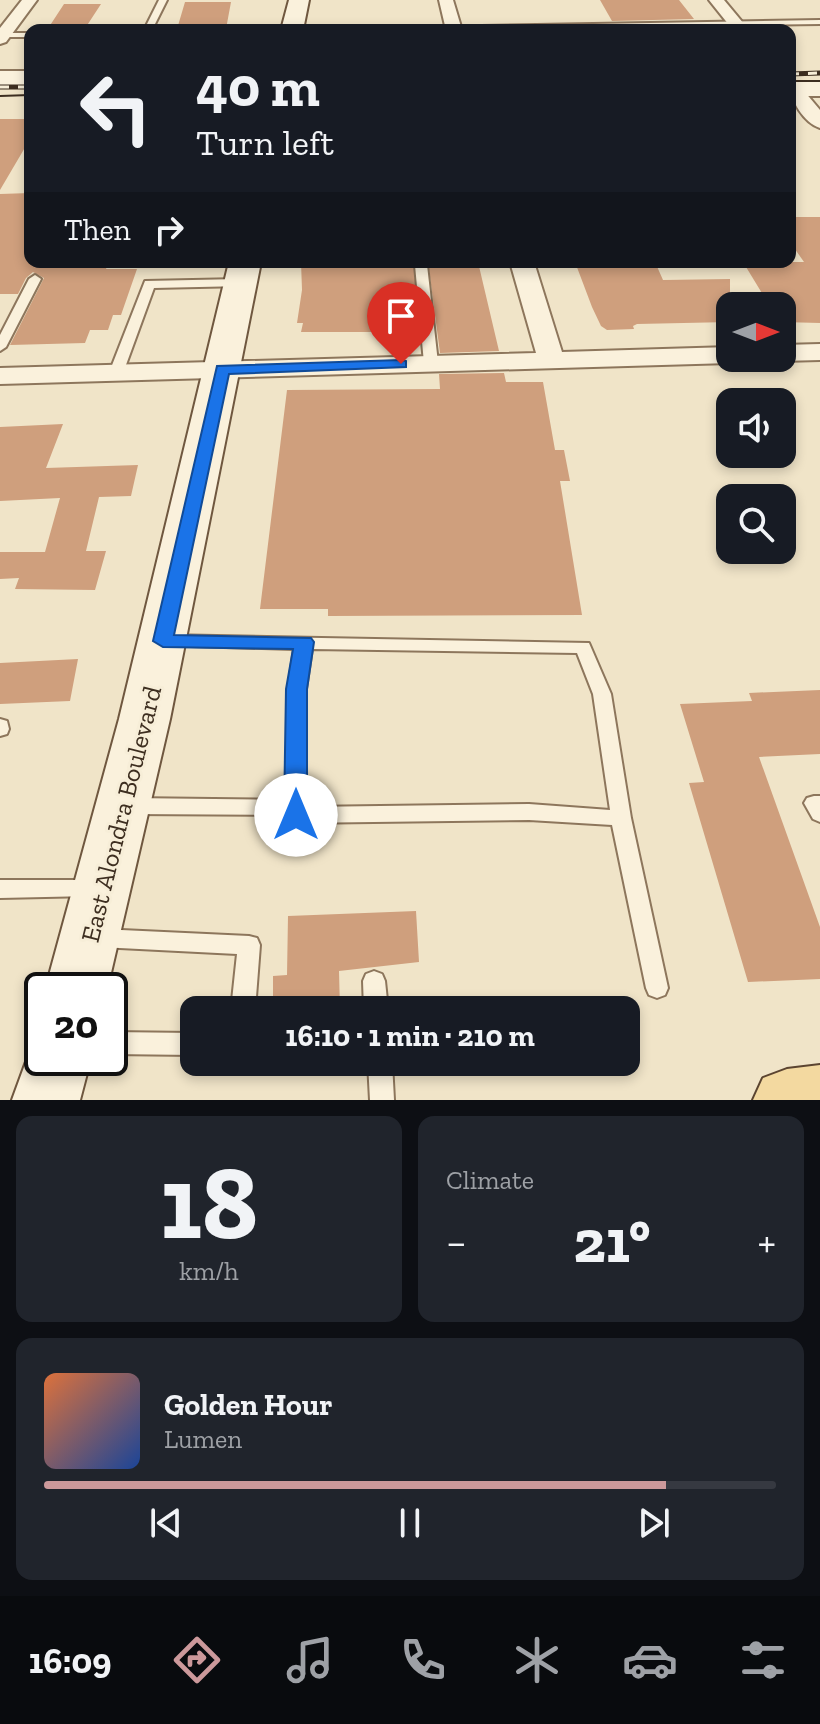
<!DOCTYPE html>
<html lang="en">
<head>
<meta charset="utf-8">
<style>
	body { margin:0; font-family:"Zilla Slab",serif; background:#20242c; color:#f1f3f6; height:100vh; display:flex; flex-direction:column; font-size:30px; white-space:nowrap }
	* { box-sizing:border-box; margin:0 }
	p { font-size:26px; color:#9ea1a6 }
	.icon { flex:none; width:44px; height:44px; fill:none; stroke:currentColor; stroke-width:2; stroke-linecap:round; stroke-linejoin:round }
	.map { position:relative; height:1100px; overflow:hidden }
	.details { display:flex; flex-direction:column; gap:16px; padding:16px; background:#0d0f14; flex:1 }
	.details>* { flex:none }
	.banner { position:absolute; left:24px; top:24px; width:772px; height:244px; border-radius:16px; box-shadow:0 4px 12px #0003; background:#171b24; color:#f1f3f6; overflow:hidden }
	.needle { width:52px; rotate:90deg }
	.controls { position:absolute; left:716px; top:292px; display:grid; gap:16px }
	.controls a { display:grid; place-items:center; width:80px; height:80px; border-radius:16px; background:#171b24; box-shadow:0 4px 12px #0003; font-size:40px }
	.speed { position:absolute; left:24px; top:972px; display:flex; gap:16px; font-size:40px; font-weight:700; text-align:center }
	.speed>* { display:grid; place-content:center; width:104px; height:104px; border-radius:50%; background:#171b24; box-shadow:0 4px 12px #0003; line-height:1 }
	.speed .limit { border:4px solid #111; border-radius:12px; background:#fff; color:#111 }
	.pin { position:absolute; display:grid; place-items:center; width:68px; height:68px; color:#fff; margin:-82px -34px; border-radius:50% 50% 50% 0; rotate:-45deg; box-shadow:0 0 8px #0007 }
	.pin .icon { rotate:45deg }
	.me { position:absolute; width:88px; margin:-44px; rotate:0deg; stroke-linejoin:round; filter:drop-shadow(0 0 6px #0008) }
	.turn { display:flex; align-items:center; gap:28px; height:168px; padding:0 40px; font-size:36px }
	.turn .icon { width:104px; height:104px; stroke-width:2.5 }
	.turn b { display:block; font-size:56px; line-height:68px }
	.then { display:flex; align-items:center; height:76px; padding:0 40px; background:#0003; gap:16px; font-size:30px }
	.big { font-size:60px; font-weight:700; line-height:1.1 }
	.details .card { flex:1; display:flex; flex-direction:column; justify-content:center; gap:12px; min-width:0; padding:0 28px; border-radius:16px; background:#20242c }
	.details .dial { align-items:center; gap:0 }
	.dial b { font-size:104px; line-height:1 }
	.song { display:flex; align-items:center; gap:24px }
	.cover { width:96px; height:96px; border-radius:12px; background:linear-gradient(135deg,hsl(20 70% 55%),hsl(220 70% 35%)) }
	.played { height:8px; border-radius:4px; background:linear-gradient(90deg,#cc999b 85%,#363941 85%) }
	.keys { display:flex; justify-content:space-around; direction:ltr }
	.heat { display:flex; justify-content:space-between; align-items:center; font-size:44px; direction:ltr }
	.details .tiles { flex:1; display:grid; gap:16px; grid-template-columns:1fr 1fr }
	.card:last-child { grid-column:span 2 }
	.trip { position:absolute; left:180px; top:996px; width:460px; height:80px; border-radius:16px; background:#171b24; box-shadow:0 4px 12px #0003; font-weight:700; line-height:80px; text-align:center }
	.tab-bar { display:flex; height:128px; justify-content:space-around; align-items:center; background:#090b0e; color:#9ea1a6 }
	.tab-bar .icon { width:56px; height:56px }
	.tab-bar .selected { color:#cc999b }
	.tab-bar b { font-size:36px; color:#f1f3f6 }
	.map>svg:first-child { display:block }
</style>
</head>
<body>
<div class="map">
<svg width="820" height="1100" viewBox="0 0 820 1100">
	<rect width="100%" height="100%" fill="#f0e4c8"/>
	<path fill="#cf9f7d" d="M600 0H679L694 19 612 21Z
		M185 2H231L226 29H177Z
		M64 4H101L84 30H47Z
		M0 119H30V139L0 190Z
		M30 193V262H109L106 269H137L121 315H113L108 330H90L85 343 10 345 44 278 33 272 26 278 18 294H0V194Z
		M790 217H820V323L782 322V303H768L743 262H804L790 242Z
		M301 262H414L419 337 387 338V332H301L303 323H297L302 290Z
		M428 262H478L499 351 440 353Z
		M575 262H655L663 280 730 279V322L637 324 633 326 634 329 607 330 601 326 592 307Z
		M504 373 506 382H543L555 450H564L570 481H560L582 615 328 616V609H260L287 390 440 389 439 374Z
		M63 424 46 468 138 465 131 496 99 497 86 551H106L95 590 15 589 19 578 0 579V552H45L60 498 0 501V427Z
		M78 659 70 701 0 704V663Z
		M820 690V754L759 757 820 927V979L748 982 689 783 704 782 680 704 752 701 749 693Z
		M416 911 419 962 339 971 340 1010H273V976L287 975 288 916Z"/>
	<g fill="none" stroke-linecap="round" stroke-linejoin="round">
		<defs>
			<path id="service" d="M159 0H167L152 30H144Z
				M820 20V24L361 30 365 28Z
				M0 33H30V37H0Z
				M419 262 427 265 438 363 431 367 424 363 415 265Z
				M35 275 41 279 6 347 0 351V335L29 279Z
				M240 279 246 283 244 286 154 288 123 373 121 376H111L109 373 145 281Z
				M164 635 589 643 611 694 631 818 668 988 665 995 657 998 649 995 646 988 612 825 529 820 296 823 289 820 286 815 129 814 122 811 119 806 122 801 129 798 286 800 288 689 294 649 158 645 155 641 158 637ZM312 649 577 653 593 694 610 810 529 804 306 807V689Z
				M0 719 7 721 9 729 7 734 0 736Z
				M814 796H820V822L813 819 804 803 807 798Z
				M0 880H91L99 882 102 888 99 894 91 896 0 898Z
				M100 929 249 936 257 938 260 945 255 1010H231L237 954 100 947 92 944 89 938 92 932Z
				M374 971 382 974 385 981 388 1010H364L363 981 366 974Z
				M110 1032 194 1033V1055L110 1054Z
				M368 1062H392L394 1100H370Z"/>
			<path id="minor" d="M22 0H37L6 42 0 44V28Z
				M439 0H453L462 30H446Z
				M709 0H724L749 30H733Z
				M790 84 799 85 820 110V128C804 123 790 100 790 84Z
				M510 262H534L562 352 730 347V358H741L730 363 0 384V368L536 353Z
				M820 344V360L782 361 773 358H782V345Z"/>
			<path id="tertiary" d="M0 71H30V85H0Z
				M790 82H820V96H790Z"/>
			<path id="secondary" d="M289 0H309L303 30H281Z
				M229 262H261L170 719 107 990H45L119 719Z
				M42 1034V1058H91L80 1100H12L35 1037Z"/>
			<path id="primary" d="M820 1065V1100H753L763 1078 787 1069Z"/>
		</defs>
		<use href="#service" stroke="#8d765c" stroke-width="4"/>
		<use href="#minor" stroke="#8d765c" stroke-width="4"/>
		<use href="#tertiary" stroke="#8d765c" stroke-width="4"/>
		<use href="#secondary" stroke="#6f573f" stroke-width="4"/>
		<use href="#primary" stroke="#5b4430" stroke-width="4"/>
		<use href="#service" fill="#faf1dc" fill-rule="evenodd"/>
		<use href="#minor" fill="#faf1dc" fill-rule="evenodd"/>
		<use href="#tertiary" fill="#faf1dc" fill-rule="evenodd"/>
		<use href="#secondary" fill="#faf1dc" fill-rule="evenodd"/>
		<use href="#primary" fill="#f3d9a0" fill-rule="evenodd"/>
		<path stroke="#3d2e20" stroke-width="2" d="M790 81H820
			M0 96 30 95"/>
		<defs>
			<path id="rail" d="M790 74 820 73
				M0 87H30"/>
		</defs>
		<use href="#rail" stroke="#3d2e20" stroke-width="5"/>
		<use href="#rail" stroke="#f7eed8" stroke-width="3" stroke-dasharray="9" stroke-linecap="butt"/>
	</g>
	<path fill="#1a73e8" stroke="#114b97" stroke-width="2" d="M401 360 406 361V367L229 374 174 635 311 638 314 642 307 689V815L304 821 296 823 288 821 284 815 286 689 293 649 163 647 153 641 217 366Z"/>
	<g text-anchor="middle" stroke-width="6" stroke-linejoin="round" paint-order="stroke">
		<g font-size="26" fill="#3d2e20" stroke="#f7eed8">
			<text transform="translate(121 814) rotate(-76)" y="9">East Alondra Boulevard</text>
		</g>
	</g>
</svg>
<div class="controls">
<a><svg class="needle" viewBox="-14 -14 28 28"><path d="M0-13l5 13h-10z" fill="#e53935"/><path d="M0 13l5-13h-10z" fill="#9ea1a6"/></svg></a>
<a><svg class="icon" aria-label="sound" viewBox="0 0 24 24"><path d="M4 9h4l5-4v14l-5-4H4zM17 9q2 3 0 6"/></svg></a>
<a><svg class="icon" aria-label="search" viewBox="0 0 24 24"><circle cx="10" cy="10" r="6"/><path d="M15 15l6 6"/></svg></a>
</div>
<div class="speed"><div class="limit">20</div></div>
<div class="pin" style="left:401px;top:364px;background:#d93025"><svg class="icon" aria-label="arrive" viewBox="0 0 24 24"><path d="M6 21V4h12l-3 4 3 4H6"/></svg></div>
<svg class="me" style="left:296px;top:815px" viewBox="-20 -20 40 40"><circle r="19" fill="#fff"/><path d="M0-13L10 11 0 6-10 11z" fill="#1a73e8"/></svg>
<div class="trip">16:10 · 1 min · 210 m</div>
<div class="banner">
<div class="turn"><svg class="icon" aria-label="left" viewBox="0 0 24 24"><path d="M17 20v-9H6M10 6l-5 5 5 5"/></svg><div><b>40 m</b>Turn left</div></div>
<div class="then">Then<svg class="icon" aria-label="right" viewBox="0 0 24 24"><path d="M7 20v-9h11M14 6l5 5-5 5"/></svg></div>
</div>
</div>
<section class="details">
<div class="tiles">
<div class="card dial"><b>18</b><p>km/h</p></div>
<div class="card"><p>Climate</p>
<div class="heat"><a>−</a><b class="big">21°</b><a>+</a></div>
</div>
<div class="card">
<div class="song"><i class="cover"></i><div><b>Golden Hour</b><p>Lumen</p></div></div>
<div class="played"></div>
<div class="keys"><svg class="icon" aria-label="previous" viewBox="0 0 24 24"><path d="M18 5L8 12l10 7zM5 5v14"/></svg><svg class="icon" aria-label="pause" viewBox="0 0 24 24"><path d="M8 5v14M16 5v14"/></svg><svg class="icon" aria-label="next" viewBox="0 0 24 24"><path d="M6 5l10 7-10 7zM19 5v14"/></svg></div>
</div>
</div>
</section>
<nav class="tab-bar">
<b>16:09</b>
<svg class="icon selected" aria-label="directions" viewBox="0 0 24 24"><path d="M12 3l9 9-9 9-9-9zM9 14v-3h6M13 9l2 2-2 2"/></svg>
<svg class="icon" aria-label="music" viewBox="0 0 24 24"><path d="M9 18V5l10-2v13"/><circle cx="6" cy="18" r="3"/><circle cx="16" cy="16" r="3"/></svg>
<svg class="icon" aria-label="phone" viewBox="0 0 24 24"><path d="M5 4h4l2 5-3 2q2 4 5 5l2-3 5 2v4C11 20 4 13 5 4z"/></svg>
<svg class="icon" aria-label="climate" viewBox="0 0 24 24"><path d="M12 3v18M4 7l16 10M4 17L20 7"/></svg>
<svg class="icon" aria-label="car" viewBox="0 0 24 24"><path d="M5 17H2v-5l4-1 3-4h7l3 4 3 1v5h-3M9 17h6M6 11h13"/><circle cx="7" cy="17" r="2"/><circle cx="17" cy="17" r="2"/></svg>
<svg class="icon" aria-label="filters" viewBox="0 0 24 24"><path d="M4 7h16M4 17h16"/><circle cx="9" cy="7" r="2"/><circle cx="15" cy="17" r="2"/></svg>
</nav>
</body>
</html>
